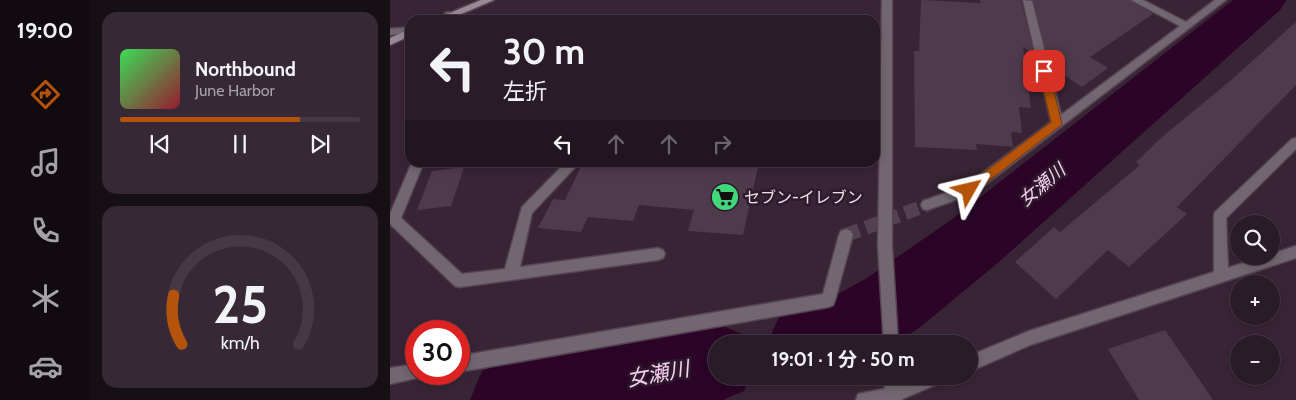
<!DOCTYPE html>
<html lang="ja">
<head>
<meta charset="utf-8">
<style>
	body { margin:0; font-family:Cabin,"Noto Sans JP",sans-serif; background:#362834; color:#f1f3f6; height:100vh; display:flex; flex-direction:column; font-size:19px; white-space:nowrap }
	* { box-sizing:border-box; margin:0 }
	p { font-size:16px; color:#a5a1a8 }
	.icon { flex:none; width:28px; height:28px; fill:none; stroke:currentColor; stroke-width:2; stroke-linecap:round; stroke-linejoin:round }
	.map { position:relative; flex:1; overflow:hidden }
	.sheet { display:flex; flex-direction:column; gap:12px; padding:12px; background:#170f16; width:300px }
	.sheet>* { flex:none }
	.hud { position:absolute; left:15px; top:15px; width:475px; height:152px; border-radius:15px; box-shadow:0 2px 8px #0003,0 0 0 1px #463945; background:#2a1b28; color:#f1f3f6; overflow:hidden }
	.buttons { position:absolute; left:840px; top:215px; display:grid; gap:10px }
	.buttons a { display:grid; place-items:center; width:50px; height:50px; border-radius:50%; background:#2a1b28; box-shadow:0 2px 8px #0003,0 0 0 1px #463945; font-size:25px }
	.speed { position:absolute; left:15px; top:320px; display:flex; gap:10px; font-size:25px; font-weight:700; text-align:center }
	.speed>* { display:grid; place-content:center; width:65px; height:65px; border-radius:50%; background:#2a1b28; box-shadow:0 2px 8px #0003,0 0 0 1px #463945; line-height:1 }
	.speed .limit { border:8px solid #d22; background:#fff; color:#111 }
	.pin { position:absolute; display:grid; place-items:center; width:42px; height:42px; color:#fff; margin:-21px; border-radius:10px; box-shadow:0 2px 8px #0006 }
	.me { position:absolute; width:55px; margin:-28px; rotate:53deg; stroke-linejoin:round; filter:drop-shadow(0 0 4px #0008) }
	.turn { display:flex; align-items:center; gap:18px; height:105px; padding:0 15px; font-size:22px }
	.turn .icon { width:65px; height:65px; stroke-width:2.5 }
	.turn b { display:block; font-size:35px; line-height:42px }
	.lanes { display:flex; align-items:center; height:48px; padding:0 15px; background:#0003; justify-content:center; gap:25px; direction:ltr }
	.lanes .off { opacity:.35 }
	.sheet .tile { flex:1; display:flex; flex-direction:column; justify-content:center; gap:8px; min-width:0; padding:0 18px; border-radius:15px; background:#362834 }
	.sheet .dial { align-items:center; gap:0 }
	.dial svg { height:130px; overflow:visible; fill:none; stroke:#463945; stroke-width:7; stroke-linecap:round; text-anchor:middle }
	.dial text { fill:#f1f3f6; stroke:none }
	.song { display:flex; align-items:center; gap:15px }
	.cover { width:60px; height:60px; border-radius:8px; background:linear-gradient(135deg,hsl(130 70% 55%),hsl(350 70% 35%)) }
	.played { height:5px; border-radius:2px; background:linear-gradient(90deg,#b45309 75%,#463945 75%) }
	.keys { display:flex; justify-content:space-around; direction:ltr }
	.trip { position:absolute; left:318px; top:335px; width:270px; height:50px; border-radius:25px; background:#2a1b28; box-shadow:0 2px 8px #0003,0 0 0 1px #463945; font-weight:700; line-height:50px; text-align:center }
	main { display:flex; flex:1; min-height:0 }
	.tab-bar { display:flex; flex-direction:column; width:90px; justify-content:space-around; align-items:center; background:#110b10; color:#a5a1a8 }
	.tab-bar .icon { width:35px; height:35px }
	.tab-bar .on { color:#b45309 }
	.tab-bar b { font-size:22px; color:#f1f3f6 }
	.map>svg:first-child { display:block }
</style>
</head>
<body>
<main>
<nav class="tab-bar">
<b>19:00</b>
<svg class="icon on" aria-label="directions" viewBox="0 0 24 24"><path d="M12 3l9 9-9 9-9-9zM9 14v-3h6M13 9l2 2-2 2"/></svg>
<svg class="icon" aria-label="music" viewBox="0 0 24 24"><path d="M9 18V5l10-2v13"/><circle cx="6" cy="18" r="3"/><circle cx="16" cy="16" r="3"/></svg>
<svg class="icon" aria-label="phone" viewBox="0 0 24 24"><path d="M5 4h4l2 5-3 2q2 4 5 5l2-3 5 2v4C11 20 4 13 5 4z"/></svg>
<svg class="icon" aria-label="climate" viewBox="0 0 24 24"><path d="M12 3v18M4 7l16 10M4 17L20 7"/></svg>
<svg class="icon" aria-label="car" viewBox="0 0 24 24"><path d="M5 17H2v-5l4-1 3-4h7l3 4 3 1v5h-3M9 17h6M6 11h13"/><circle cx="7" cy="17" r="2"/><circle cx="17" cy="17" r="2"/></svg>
</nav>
<section class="sheet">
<div class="tile">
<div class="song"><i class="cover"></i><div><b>Northbound</b><p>June Harbor</p></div></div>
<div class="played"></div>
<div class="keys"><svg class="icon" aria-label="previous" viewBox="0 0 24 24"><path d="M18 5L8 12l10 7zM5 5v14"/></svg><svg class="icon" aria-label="pause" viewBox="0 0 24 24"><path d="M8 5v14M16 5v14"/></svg><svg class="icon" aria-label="next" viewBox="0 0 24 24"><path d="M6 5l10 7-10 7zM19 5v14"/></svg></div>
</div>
<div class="tile dial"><svg viewBox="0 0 100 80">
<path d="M14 69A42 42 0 1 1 86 69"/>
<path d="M14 69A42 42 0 0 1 9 39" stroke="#b45309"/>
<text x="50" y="56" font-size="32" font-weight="700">25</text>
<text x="50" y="72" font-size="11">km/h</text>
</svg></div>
</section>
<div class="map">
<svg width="906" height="400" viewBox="0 0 906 400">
	<rect width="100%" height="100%" fill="#382435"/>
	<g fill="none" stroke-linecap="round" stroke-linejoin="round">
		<path fill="#2b0427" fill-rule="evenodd" d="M843 0H897L890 10 609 262 529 328 505 344H377L389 317 439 299 477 278 561 220Z
			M326 323 354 335 358 344H326V376H360L354 391 333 400H80L92 371 121 359Z
			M401 376H436L416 383Z"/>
	</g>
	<path fill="#4f3a4c" d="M531 0 591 3 590 0H631L644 54 633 47 641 108 629 107 632 133 621 132 623 147 586 144 587 150 525 147 524 51H529Z
		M643 0H739L763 14 700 57 718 68 692 87 660 66Z
		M906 22V85L787 207 797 214 739 267 718 250 666 299 625 262 664 227 670 232 750 165 746 162 772 137 840 81Z
		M217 162 264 166 266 162H369L353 235 298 231 304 210 249 205 243 221 198 217 191 232 148 228 163 199 175 200 192 164 215 166Z
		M74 167 61 206 27 210 42 171Z
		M775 330 804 372 823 400H749L718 349Z"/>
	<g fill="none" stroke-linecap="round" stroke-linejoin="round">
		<path stroke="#534050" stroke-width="14" stroke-dasharray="14 7" stroke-linecap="butt" d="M456 235 537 205"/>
		<defs>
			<path id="minor" d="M633 0 642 1 671 115 790 26 741 0H753L796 22 825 0H836L583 194 537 210 533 209 531 205 533 201 575 186 661 122Z
				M58 12 78 18 80 20H65L55 17V13Z
				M20 27V33L0 35V29Z
				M496 100 500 101 501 104 500 107 485 109V101Z
				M906 138V149L836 218 838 268 874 256H881V254L906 246V258L640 345 579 372V356L639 331 824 272V216L825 212 902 139Z
				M22 162H34L11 218 72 274 115 269 132 207 176 162H190L142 213 130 267 268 248 273 250 275 254 273 258 268 260 70 287 65 286 0 224V214Z
				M456 229 461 231 463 235 445 300 443 305 438 307 69 372V356L433 294 449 235 451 231Z
				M26 364V374H33L31 377 0 384V368Z
				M529 376H557L554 381 510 400H466L468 394 503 387Z"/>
			<path id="tertiary" d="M492 0H502V246L508 344H494L488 246Z
				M494 376H510L512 400H496Z"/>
			<path id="secondary" d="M91 0H104L57 20H43Z
				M20 29V36L0 45V38Z"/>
		</defs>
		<use href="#minor" stroke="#554252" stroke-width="3"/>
		<use href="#tertiary" stroke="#554252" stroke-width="3"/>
		<use href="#secondary" stroke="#554252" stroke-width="3"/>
		<use href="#minor" fill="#726770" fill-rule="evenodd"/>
		<use href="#tertiary" fill="#726770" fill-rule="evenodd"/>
		<use href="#secondary" fill="#998996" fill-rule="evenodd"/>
	</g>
	<path fill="#b45309" stroke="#753606" d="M654 68 659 71 672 124 670 126 583 193H575V187L661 122 649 71Z"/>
	<defs>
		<symbol id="supermarket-disc" viewBox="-11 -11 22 22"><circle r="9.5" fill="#43d77b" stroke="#2d1a2b"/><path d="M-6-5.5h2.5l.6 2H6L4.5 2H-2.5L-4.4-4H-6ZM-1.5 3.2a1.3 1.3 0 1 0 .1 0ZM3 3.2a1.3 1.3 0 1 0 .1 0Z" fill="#111"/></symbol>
	</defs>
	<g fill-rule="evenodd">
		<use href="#supermarket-disc" x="319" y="181" width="32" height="32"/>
	</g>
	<g text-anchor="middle" stroke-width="5" stroke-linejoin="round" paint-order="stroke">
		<g font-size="16" fill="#ede0eb" stroke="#2d1a2b" text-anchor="start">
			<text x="354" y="203">セブン-イレブン</text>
		</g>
		<g font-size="18" font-style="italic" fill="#f9cff2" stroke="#2d1a2b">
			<text transform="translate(652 185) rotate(-40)" y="6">女瀬川</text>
		</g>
		<g font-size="21" font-style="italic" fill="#f9cff2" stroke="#2d1a2b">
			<text transform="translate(268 374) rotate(-10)" y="7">女瀬川</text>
		</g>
	</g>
</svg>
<div class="buttons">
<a><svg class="icon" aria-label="search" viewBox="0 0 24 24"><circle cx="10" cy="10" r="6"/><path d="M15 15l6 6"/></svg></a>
<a>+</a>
<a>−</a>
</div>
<div class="speed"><div class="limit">30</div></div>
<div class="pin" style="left:654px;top:71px;background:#d93025"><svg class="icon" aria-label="arrive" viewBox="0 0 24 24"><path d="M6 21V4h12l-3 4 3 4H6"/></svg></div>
<svg class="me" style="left:579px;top:190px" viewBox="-20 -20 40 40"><path d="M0-17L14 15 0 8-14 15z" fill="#b45309" stroke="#fff" stroke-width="4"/></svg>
<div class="trip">19:01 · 1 分 · 50 m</div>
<div class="hud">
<div class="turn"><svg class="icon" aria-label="left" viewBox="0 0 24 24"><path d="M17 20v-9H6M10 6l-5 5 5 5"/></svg><div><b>30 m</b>左折</div></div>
<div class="lanes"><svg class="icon" aria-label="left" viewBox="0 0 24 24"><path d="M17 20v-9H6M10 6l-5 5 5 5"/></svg><svg class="icon off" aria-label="ahead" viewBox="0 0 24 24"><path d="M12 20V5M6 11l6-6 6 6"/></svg><svg class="icon off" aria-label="ahead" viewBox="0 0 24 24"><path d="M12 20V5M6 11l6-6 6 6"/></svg><svg class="icon off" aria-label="right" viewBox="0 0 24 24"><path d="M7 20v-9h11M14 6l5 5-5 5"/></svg></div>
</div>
</div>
</main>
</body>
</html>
